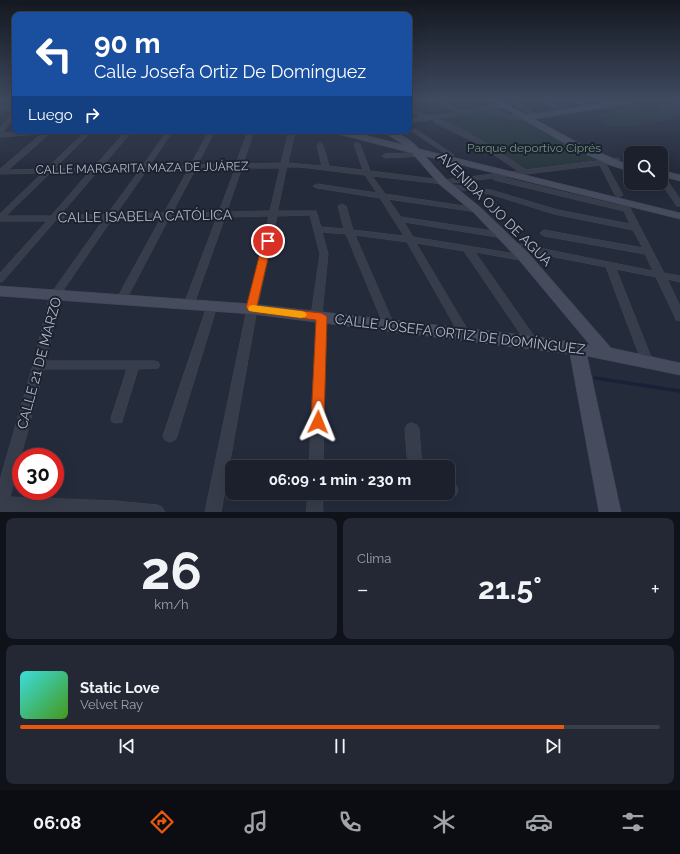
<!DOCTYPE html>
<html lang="es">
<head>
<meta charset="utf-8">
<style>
	body { margin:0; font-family:Raleway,sans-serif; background:#242834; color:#f1f3f6; height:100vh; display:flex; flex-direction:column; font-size:15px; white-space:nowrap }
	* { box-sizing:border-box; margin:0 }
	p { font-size:13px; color:#a0a3a9 }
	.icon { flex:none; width:22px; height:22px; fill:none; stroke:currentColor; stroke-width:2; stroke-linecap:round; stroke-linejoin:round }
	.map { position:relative; height:512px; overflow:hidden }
	.sheet { display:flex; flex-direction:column; gap:6px; padding:6px; background:#0f1218; flex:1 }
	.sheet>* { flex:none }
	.guide { position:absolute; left:12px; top:12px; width:400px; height:122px; border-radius:8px; box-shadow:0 4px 16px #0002,0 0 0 1px #393e48; background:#1a4fa0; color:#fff; overflow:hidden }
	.fabs { position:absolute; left:624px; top:146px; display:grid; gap:8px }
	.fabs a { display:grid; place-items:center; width:44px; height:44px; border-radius:8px; background:#1b202c; box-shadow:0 4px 16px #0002,0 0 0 1px #393e48; font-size:20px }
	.speed { position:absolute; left:12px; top:448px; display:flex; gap:8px; font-size:20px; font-weight:700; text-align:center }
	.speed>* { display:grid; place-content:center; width:52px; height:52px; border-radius:50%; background:#1b202c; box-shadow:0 4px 16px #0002,0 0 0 1px #393e48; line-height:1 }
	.speed .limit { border:6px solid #d22; background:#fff; color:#111 }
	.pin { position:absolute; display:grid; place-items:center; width:34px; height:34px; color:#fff; margin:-17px; border:2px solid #fff; border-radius:50%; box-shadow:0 1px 4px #0007 }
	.me { position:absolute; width:44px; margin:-22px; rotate:2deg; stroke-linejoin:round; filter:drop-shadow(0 0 3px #0008) }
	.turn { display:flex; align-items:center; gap:14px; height:84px; padding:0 16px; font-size:18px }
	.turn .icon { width:52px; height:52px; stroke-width:2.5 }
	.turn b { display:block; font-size:28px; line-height:34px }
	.then { display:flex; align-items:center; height:38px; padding:0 16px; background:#0003; gap:8px; font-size:15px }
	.big { font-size:30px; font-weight:700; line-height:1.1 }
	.sheet .widget { flex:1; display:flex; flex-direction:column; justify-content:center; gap:6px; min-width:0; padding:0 14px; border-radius:8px; background:#242834 }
	.sheet .dial { align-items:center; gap:0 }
	.dial b { font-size:52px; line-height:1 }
	.song { display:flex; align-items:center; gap:12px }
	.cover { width:48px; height:48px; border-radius:6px; background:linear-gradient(135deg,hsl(180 70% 55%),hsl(100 70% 35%)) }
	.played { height:4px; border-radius:2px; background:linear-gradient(90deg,#ea580c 85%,#393e48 85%) }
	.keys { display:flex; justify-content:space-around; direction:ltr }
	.heat { display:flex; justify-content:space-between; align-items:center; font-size:22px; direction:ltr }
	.sheet .tiles { flex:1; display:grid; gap:6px; grid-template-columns:1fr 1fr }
	.widget:last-child { grid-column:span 2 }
	.trip { position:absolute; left:225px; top:460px; width:230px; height:40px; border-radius:8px; background:#1b202c; box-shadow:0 4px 16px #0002,0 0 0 1px #393e48; font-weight:700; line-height:40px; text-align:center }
	.menu { display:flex; height:64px; justify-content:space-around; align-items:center; background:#0b0d12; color:#a0a3a9 }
	.menu .icon { width:28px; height:28px }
	.menu .on { color:#ea580c }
	.menu b { font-size:18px; color:#f1f3f6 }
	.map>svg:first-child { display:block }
</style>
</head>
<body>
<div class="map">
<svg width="680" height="512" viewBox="0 0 680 512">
	<rect width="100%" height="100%" fill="#242b3b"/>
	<path fill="#26363c" d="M628 103 644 110 680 107V118L628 127 605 126 599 114H611L609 111 601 110 599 108Z
		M483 111 493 112 510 118 527 121 598 160 529 171 482 141 432 118Z"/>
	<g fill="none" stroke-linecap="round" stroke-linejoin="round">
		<path stroke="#182138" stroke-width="3.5" d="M595 378 680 391"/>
		<defs>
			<path id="street" d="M438 101H444L461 111 498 105 501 107 500 108 493 109 511 115 526 116 529 118 526 120 510 119 487 110 409 123V119L422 117 409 112V108L428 116 455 112Z
				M506 101H513L541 116 536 117Z
				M540 101H547L569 112 564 113Z
				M572 101H579L594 108 589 109Z
				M603 101H611L617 104 614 106Z
				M680 102V106L664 109 661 107Z
				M15 106V110L0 111V107Z
				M15 111V117L2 133 74 131 71 133 49 134 8 170 46 169 86 131H92L54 169 93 168 126 131H132L101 168 142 167 167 131H173L149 166H190L209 131H215L197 165 236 164 248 131H254L243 164 281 163 289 131H295L288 163 322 166 317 145 320 143 323 145 329 166 363 170 354 144 357 142 360 144 370 171 443 180 518 171 480 145 434 122V120L436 119C468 129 498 151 526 170L619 158V160L606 164 623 195 619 197 615 195 600 165 502 177 621 206 625 204H628L664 273 680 276V282L667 279 680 306V321L676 320 675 317 656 277 616 269 653 362 651 365 647 366 643 365 606 267 514 249 510 246 514 243 653 271 645 254 544 236 540 233 544 230 643 248 633 230 554 214 490 194 448 188 444 186 448 184 491 190 558 210 630 224 624 211 494 180 493 178 443 184 372 176 385 194 477 208 481 210 477 212 388 199 401 217 506 233 507 235 506 237 503 238 404 222 413 237 528 256 530 258 528 260 525 261 475 252 538 342 536 345 532 346 528 345 464 251 416 243 470 334 469 337 465 338 461 337 407 242 355 235 394 325 393 328H385L346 234 322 232 328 254 322 314H325L326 317 323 467H309L316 319H312L311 316 320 254 310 215 277 216 257 309 221 512H205L247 309 269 216 225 217 194 304 193 306H185L184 304 217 217 169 218 126 300 125 302H117L116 300 161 218 112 219 60 295 46 361H154L158 362 160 365 158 368 138 369 123 418 122 422 117 423 112 422 111 418 127 369H44L10 497 116 501 157 505 162 507 165 512H0V480L33 365 50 295 104 219 56 220 3 281 0 282V273L47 221H0V214L42 173 0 174V169L41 134 0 137V128L13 112ZM287 167H300L365 175 377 193 317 184 313 186 317 188 380 198 404 236 353 230 346 206 342 204 338 206 344 229 321 227 316 211H278ZM242 168H280L270 211 227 212ZM235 169 219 212 172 213 195 170ZM188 170 164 213 116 214 146 171ZM139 171 107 215H60L97 172ZM89 172 51 216H6L50 173Z
				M415 129 417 130 454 155 449 156 413 132 412 131Z
				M421 153 424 155 423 156 385 158 382 156 385 154Z
				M661 177H665L680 199V206H677L661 183Z
				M212 303 216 304 217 306 177 436 175 440 170 442 165 440 163 436 207 306 208 304Z
				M412 423 417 425 419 429 422 467H408L405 429 407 425Z
				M448 482 456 485 458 490 456 495 451 497 443 494 448 493Z
				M308 493H322L323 512H307Z"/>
			<path id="secondary" d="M491 101H500L527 115 619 101H637L633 103 534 119 582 145 631 166V172L610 165 575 149Z
				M333 131H348L404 145 382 131C396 131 410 138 419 149L680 213V219L425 156 447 180 481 208 530 255 611 348 680 363V375L587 356 621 512H599L570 354 252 314 0 296V286L252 304 532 336 590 345 520 261 473 212 439 184 412 153 334 133Z
				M661 170 680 175V181L661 176Z"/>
		</defs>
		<use href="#street" stroke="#414654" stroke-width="1"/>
		<use href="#secondary" stroke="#414654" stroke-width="1"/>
		<use href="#street" fill="#383d4b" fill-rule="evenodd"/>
		<use href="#secondary" fill="#464c5e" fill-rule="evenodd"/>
	</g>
	<linearGradient id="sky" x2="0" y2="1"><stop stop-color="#141820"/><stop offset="0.58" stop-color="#3f4a60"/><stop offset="1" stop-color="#3f4a60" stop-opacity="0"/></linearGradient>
	<rect width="680" height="173" fill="url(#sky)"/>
	<path fill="#ea580c" stroke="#983908" d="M268 238 272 241 257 306 321 313 325 315 327 317 324 422 322 426 318 428 313 426 311 422 316 320 252 312 246 308 263 241Z"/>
	<path fill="#f59e0b" d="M253 305 301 311 305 312 307 315 305 317 301 318 249 311 248 309 249 306Z"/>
	<g text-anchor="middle" stroke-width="4" stroke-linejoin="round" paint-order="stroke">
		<g font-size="12" fill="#6c967b" stroke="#1d2230">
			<text x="534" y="152">Parque deportivo Ciprés</text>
		</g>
		<g font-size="12" fill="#b3b8c7" stroke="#1d2230">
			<text transform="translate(142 168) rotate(-1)" y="4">CALLE MARGARITA MAZA DE JUÁREZ</text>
		</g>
		<g font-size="14" fill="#b3b8c7" stroke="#1d2230">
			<text transform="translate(495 209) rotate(45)" y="5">AVENIDA OJO DE AGUA</text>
			<text transform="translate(145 216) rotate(-1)" y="5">CALLE ISABELA CATÓLICA</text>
			<text transform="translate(460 334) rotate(7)" y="5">CALLE JOSEFA ORTIZ DE DOMÍNGUEZ</text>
			<text transform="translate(39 363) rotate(-75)" y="5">CALLE 21 DE MARZO</text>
		</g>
	</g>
</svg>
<div class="fabs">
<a><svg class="icon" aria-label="search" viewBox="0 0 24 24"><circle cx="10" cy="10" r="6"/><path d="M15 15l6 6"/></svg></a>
</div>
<div class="speed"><div class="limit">30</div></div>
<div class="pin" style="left:268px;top:241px;background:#d93025"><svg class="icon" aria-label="arrive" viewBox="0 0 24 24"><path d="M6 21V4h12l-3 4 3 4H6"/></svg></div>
<svg class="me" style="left:318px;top:422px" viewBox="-20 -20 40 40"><path d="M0-17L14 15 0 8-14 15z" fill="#ea580c" stroke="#fff" stroke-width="4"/></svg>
<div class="trip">06:09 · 1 min · 230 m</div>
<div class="guide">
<div class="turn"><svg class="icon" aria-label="left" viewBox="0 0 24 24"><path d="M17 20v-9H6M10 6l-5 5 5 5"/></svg><div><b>90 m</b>Calle Josefa Ortiz De Domínguez</div></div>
<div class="then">Luego<svg class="icon" aria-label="right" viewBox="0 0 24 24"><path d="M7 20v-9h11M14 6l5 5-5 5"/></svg></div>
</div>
</div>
<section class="sheet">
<div class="tiles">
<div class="widget dial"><b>26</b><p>km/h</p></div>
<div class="widget"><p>Clima</p>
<div class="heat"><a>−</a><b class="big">21.5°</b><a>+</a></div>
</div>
<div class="widget">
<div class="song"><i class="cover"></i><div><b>Static Love</b><p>Velvet Ray</p></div></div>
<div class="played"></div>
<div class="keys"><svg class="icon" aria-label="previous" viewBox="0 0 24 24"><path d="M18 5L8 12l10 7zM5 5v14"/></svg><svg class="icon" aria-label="pause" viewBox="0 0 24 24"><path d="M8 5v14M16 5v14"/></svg><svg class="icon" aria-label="next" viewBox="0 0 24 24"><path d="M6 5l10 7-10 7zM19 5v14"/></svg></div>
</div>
</div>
</section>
<nav class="menu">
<b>06:08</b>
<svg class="icon on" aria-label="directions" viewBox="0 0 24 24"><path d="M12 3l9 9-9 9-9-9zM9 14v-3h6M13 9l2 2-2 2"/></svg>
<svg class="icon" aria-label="music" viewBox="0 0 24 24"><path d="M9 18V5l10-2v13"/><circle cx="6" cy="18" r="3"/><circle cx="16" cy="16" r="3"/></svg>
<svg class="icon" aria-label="phone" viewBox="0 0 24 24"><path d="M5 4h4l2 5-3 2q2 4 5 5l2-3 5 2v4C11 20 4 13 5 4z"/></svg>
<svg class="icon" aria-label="climate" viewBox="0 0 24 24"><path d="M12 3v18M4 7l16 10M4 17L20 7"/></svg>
<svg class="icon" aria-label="car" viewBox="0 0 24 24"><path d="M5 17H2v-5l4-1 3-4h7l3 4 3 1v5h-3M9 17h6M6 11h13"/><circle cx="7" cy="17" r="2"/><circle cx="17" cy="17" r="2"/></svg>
<svg class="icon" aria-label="filters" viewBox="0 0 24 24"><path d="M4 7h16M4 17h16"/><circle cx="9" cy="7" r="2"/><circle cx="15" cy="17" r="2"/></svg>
</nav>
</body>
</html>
